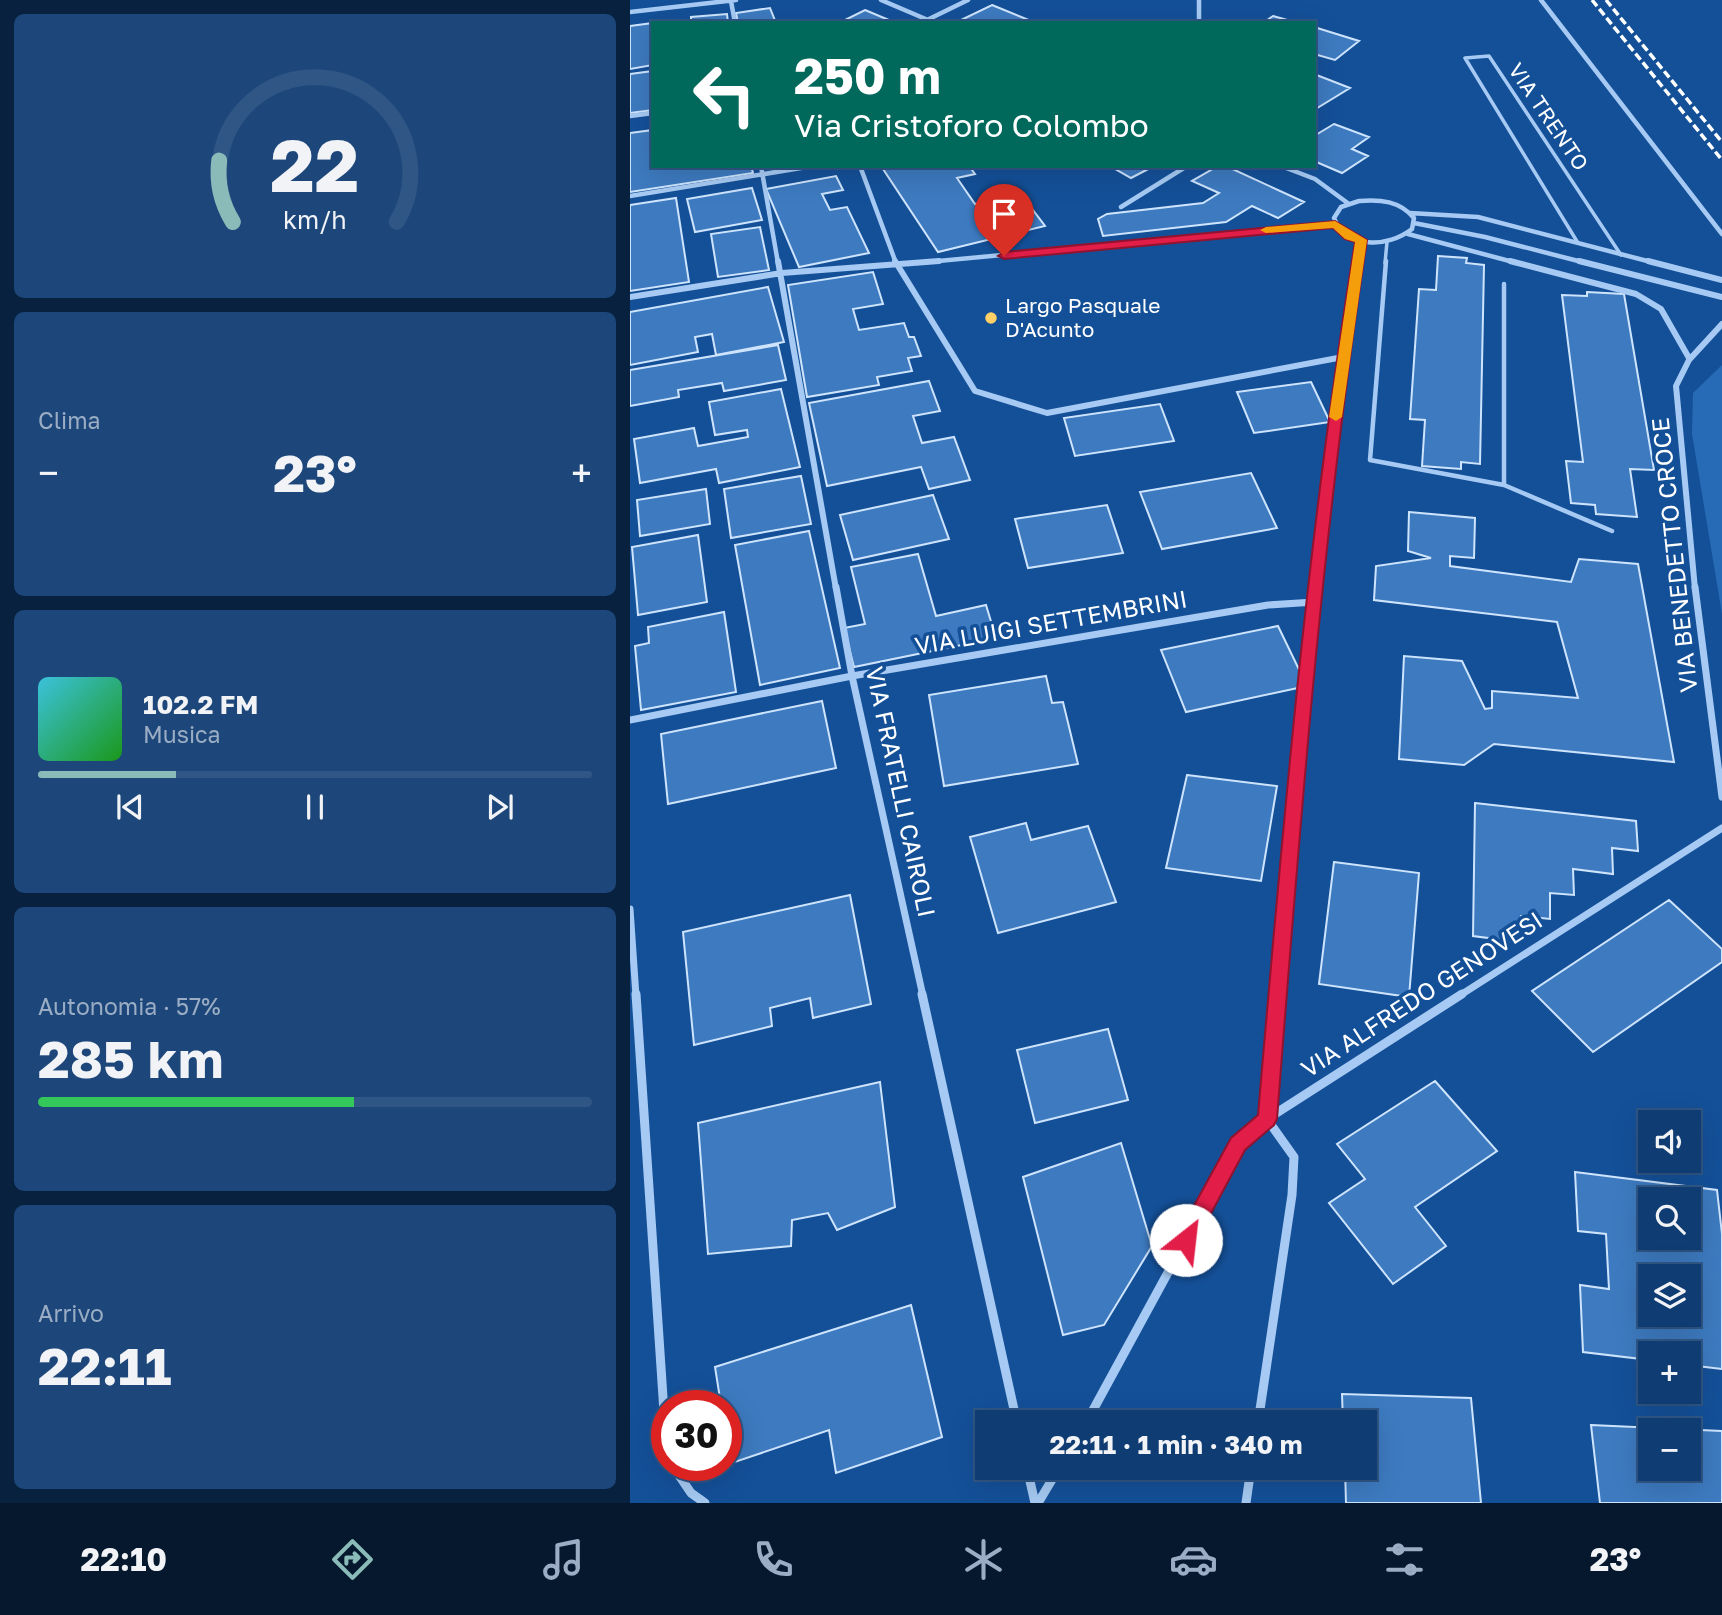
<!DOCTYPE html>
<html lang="it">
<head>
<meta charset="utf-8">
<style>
	body { margin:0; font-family:"Golos Text",sans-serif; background:#1d477a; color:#f1f3f6; height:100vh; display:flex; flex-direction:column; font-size:26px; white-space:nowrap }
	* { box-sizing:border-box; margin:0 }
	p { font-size:23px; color:#9badc4 }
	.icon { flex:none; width:38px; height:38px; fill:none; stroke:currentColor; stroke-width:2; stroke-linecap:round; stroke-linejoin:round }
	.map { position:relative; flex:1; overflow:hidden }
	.side { display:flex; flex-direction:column; gap:14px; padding:14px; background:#08213f; width:630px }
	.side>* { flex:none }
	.top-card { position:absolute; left:21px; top:21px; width:665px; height:147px; border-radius:0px; box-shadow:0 7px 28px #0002,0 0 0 2px #2f5684; background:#00695c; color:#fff; overflow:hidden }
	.buttons { position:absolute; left:1008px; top:1110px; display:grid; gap:14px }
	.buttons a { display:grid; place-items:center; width:63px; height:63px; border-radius:0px; background:#0f3c72; box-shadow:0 7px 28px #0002,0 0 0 2px #2f5684; font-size:35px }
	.speed { position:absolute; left:21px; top:1390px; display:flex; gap:14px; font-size:35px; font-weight:700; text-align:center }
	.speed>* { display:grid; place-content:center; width:91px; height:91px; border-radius:50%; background:#0f3c72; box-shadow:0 7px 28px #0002,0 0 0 2px #2f5684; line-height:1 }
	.speed .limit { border:10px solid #d22; background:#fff; color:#111 }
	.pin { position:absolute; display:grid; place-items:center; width:60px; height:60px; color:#fff; margin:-72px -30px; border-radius:50% 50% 50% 0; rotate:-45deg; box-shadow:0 0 7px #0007 }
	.pin .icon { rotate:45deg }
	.me { position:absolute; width:77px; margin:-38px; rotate:29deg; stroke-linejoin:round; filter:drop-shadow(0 0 5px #0008) }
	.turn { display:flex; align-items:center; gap:24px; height:147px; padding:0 28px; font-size:32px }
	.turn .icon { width:91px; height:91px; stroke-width:2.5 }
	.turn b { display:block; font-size:49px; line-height:60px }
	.big { font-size:52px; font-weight:700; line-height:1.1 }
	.side .card { flex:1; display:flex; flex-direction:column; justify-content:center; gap:10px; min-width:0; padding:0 24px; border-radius:10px; background:#1d477a }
	.side .dial { align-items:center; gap:0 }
	.dial svg { height:182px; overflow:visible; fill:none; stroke:#2f5684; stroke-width:7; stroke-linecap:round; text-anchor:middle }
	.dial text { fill:#f1f3f6; stroke:none }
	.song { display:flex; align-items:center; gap:21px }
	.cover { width:84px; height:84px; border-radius:10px; background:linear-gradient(135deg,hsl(190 70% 55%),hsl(120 70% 35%)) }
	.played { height:7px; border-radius:4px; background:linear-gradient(90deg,#8bbbb9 25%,#2f5684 25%) }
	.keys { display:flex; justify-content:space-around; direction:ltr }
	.heat { display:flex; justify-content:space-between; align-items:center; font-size:38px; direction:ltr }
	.charge { height:10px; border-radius:5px; background:linear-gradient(90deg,#34c759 57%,#2f5684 0) }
	.trip { position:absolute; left:345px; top:1410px; width:402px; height:70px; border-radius:0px; background:#0f3c72; box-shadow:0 7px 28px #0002,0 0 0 2px #2f5684; font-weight:700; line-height:70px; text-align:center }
	.tabs { display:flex; height:112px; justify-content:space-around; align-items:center; background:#06182e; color:#9badc4 }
	.tabs .icon { width:49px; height:49px }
	.tabs .selected { color:#8bbbb9 }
	.tabs b { font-size:32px; color:#f1f3f6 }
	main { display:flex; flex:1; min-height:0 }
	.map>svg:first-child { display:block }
</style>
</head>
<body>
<main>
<section class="side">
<div class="card dial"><svg viewBox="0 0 100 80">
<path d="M14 69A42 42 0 1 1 86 69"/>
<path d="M14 69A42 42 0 0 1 8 42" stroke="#8bbbb9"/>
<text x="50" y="56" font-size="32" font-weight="700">22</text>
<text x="50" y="72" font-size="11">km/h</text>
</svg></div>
<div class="card"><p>Clima</p>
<div class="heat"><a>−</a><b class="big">23°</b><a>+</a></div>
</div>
<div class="card">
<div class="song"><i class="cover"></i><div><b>102.2 FM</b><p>Musica</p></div></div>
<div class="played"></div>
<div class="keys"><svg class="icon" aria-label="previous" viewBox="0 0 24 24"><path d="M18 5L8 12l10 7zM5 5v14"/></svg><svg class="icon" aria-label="pause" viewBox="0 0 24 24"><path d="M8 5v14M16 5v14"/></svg><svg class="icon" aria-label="next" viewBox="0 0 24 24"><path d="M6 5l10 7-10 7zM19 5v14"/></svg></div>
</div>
<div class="card"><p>Autonomia · 57%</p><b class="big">285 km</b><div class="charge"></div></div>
<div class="card"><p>Arrivo</p><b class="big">22:11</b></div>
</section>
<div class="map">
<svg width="1092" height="1503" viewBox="0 0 1092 1503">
	<rect width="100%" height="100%" fill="#145098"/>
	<path fill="#276bb6" d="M1092 365V614L1062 434 1063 393Z"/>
	<path fill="#3d7abf" stroke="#cee4fd" stroke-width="2" fill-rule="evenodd" d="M362 5 406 23 327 22Z
		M140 8 146 23H108L106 13Z
		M235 10 266 23H209Z
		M97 14 98 23H61V17Z
		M643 16 668 23H633Z
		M23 23V65L0 69V26Z
		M684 27 729 41 705 60 684 54Z
		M23 71V110L0 113V74Z
		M684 74 720 88 684 110Z
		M704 124 739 137 722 149 738 156 712 173 684 161V136Z
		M23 130V166H121L123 173 0 192V133Z
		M251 166H339L345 174 327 178 345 204 390 193 415 226 308 252Z
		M480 166H524L501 178Z
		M588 166H596L674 202 648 218 622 206 596 222 473 236 468 219 477 214 573 203 589 193 562 181Z
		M206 176 213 190 192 194 200 210 217 207 239 253 169 267 136 189Z
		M122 188 132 220 65 232 57 199Z
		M46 198 59 282 0 291V205Z
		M130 227 139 270 88 277 81 234Z
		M808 256 837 258 836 263 854 265 850 464 831 462V469L792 466 795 420 780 419 789 289 806 290Z
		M243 272 253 304 223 309 229 330 274 323 279 337H284L291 356 278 358 282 371 247 377 249 385 177 397 158 285Z
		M138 287 154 342 86 355 82 334 65 337 68 352 0 365V312Z
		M957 292 994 294 1024 470 1000 469 1007 517 966 514 965 505 941 503 936 461 953 462 932 295 957 296Z
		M148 345 156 380 94 391 92 383 48 390 49 397 0 406V370Z
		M299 381 310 411 283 416 292 443 324 437 340 480 299 489 291 467 197 486 179 403Z
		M681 382 700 422 624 433 607 392Z
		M151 389 170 467 89 483 86 469 10 483 4 439 64 428 68 446 118 437 117 430 85 435 79 402Z
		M530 404 544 441 445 456 434 418Z
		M621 473 647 528 532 549 510 492Z
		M171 476 181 524 101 538 94 489Z
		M76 489 80 524 10 536 7 500Z
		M303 495 319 539 223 560 210 515Z
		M477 505 493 553 398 568 385 519Z
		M779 512 845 518 844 558 820 556V566L941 582 949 559 1008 564 1044 762 864 744 834 765 769 759 774 656 832 661 855 709 862 708V691L948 698 927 622 744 600 746 566 801 558 778 551Z
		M179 531 210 668 130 685 105 545Z
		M68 535 77 602 8 615 2 547Z
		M288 554 306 616 356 605 366 638 224 667 214 628 235 624 221 567Z
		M94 612 106 692 11 710 5 646 19 643 18 627Z
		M648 626 677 686 556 712 531 650Z
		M416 676 422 703 433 702 448 764 314 786 299 695Z
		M192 701 206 768 38 804 31 734Z
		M557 775 647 786 631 881 536 868Z
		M845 803 1006 821 1008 851 982 848 983 874 943 869 944 895 920 893V919L891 916 890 942 843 936Z
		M396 823 401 840 458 826 486 902 368 933 340 837Z
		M704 862 789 873 779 997 689 984Z
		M220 895 241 1004 183 1018 180 998 140 1008 142 1026 64 1045 53 932Z
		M1039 900 1092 949V962L963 1052 902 991Z
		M478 1029 498 1100 405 1123 387 1050Z
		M805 1081 867 1151 785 1207 816 1246 763 1284 699 1203 735 1179 707 1144Z
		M250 1082 265 1207 207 1230 198 1213 162 1220 161 1246 78 1254 68 1123Z
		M491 1143 522 1246 474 1325 433 1335 393 1177Z
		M945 1172 1087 1190 1092 1234V1369L1059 1365V1353H1020V1360L953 1352 950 1285 979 1289 976 1234 948 1231ZM1020 1199H1059V1237H1020ZM1020 1276H1059V1314H1020Z
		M281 1305 312 1437 206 1473 199 1430 99 1464 96 1405H91L85 1367Z
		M712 1394 841 1398 851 1503H716L715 1468H735V1423H713Z
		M961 1425 1092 1431V1503H970ZM1020 1430H1059V1468H1020Z"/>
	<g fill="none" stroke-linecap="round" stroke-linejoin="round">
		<path stroke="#a6caf3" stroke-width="3.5" d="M948 243 835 58 859 56 991 255
			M755 263 757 242"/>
		<path stroke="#a6caf3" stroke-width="4.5" d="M756 261 740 460 874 485 982 531
			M874 284V485"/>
		<path stroke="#a6caf3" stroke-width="4.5" d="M251 0 305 23
			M569 0V23
			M911 0 1092 234
			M101 1 105 23
			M0 12 106 0
			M297 20 338 0
			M0 116 23 113
			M131 166 148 263
			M230 166 266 263
			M651 166 685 179 719 204
			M0 196 183 166
			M729 201C750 199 770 201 784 218L782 229C758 248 717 249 704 218L711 207Z
			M491 207 557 166
			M780 213 848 217 1025 263
			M784 223 855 237 956 263
			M778 234 887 263
			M287 263 705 224
			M728 263 731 240"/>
		<path stroke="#a6caf3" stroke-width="6" d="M148 261 206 589
			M265 261 345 391 417 413 713 357
			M880 261 1006 294 1031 309 1059 358
			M949 261 1092 297
			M1018 261 1092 280
			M0 297 152 273 309 261
			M685 589 728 261
			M1065 589 1046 386 1059 360 1092 324"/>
		<path stroke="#a6caf3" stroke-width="7" d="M206 587 222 676 293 996
			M1065 587 1092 797
			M0 720 222 676 638 605 685 602
			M0 909 6 996
			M647 996 685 587
			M829 996 1092 828"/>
		<path stroke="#a6caf3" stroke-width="9" d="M6 994 37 1457
			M292 994 387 1423
			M456 1423 608 1144 637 1119 647 994
			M628 1423 662 1195 664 1157 637 1119 832 994
			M42 1465 61 1493 75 1503
			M397 1468 405 1503
			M408 1503 429 1468
			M616 1503 621 1468"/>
		<path stroke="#fff" stroke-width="3.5" stroke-dasharray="8 3.5" stroke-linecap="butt" d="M962 0 1092 160
			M976 0 1092 142"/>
	</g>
	<path fill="#e11d48" stroke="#92132f" stroke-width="2" d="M705 221 737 240C692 531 670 826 647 1119L644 1125 615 1150 563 1247 556 1250 549 1247 546 1240 549 1233 601 1138 628 1115C653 824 678 531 725 242L715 239 703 228 374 259 368 256 374 252Z"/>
	<path fill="#f59e0b" d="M705 221 737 240 712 417 706 421 699 417 725 242 715 239 703 228 636 233 630 230 636 227Z"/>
	<circle fill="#ffd067" stroke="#145098" stroke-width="2.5" cx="361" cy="318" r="7"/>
	<g text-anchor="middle" stroke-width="7" stroke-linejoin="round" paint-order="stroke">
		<g font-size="21" fill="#fff" stroke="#145098">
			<text transform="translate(918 117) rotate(56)" y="7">VIA TRENTO</text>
		</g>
		<g font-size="21" fill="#fff" stroke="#145098" text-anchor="start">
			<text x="375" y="313">Largo Pasquale<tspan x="375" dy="24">D'Acunto</tspan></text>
		</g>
		<g font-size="24" fill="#fff" stroke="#145098">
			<text transform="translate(1045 555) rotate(-96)" y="8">VIA BENEDETTO CROCE</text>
			<text transform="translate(421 623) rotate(-10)" y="8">VIA LUIGI SETTEMBRINI</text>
			<text transform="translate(270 792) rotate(78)" y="8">VIA FRATELLI CAIROLI</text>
			<text transform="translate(792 995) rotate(-33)" y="8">VIA ALFREDO GENOVESI</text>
		</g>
	</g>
</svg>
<div class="buttons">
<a><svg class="icon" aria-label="sound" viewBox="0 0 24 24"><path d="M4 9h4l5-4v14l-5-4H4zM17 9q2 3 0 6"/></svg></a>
<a><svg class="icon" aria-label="search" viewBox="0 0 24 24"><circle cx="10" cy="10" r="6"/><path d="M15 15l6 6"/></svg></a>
<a><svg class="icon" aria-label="layers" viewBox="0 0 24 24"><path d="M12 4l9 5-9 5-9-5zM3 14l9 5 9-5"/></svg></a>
<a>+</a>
<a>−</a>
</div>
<div class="speed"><div class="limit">30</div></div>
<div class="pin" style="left:374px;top:256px;background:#d93025"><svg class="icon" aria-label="arrive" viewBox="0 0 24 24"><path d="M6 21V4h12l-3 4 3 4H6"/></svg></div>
<svg class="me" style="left:556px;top:1240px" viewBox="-20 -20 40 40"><circle r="19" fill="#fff"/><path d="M0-13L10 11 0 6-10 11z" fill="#e11d48"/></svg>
<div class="trip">22:11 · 1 min · 340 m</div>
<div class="top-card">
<div class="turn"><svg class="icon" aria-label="left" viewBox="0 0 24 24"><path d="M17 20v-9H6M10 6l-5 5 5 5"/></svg><div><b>250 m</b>Via Cristoforo Colombo</div></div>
</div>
</div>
</main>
<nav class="tabs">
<b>22:10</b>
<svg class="icon selected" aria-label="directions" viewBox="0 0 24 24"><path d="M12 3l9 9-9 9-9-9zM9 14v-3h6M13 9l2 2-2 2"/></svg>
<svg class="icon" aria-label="music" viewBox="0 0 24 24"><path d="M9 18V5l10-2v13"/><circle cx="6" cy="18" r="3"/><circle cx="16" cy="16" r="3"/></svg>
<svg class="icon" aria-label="phone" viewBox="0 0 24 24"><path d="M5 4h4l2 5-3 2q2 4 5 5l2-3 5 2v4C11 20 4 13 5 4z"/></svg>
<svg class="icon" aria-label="climate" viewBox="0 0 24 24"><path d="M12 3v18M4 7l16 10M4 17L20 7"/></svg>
<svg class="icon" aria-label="car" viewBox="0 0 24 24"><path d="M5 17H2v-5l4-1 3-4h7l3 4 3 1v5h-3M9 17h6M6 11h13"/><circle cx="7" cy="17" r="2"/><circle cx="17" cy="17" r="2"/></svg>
<svg class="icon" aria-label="filters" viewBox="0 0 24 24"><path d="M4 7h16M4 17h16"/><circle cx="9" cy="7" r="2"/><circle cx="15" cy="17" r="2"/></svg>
<b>23°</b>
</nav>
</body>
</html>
